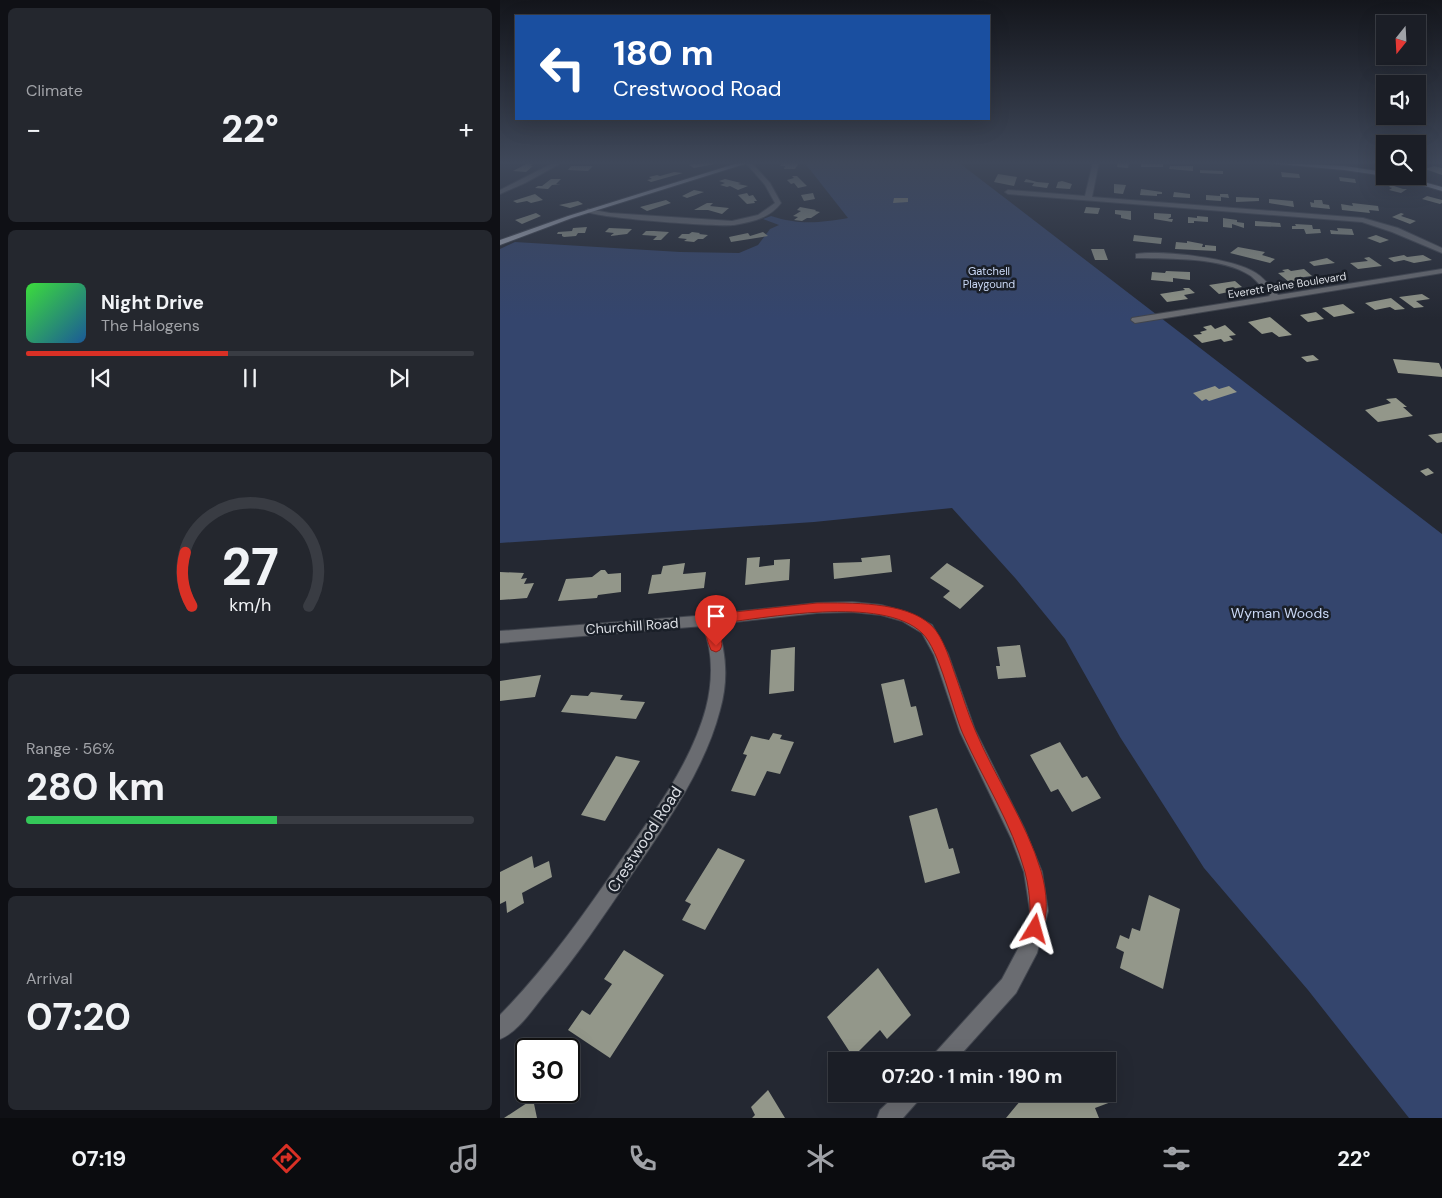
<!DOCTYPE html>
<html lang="en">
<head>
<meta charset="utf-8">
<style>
	body { margin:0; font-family:"DM Sans",sans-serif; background:#24272e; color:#f1f3f6; height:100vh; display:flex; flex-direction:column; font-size:19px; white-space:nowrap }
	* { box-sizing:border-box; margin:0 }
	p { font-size:16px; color:#a0a2a7 }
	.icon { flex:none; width:28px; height:28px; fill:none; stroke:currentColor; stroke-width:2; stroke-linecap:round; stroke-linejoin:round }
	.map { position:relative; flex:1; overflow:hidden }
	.drawer { display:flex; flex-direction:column; gap:8px; padding:8px; background:#0f1015; width:500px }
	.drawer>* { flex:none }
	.guide { position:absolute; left:15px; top:15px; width:475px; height:105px; border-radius:0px; box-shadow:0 5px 20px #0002,0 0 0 1px #393c43; background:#1a4fa0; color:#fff; overflow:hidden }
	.needle { width:32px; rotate:198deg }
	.tools { position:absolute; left:876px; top:15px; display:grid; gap:10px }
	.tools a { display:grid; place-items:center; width:50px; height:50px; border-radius:0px; background:#1b1e26; box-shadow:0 5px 20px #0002,0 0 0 1px #393c43; font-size:25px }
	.speed { position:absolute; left:15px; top:1038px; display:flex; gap:10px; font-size:25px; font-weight:700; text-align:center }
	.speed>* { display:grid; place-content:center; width:65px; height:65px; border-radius:50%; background:#1b1e26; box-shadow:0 5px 20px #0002,0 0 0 1px #393c43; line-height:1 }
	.speed .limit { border:2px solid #111; border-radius:8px; background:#fff; color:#111 }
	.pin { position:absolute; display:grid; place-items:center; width:42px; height:42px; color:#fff; margin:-51px -21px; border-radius:50% 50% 50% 0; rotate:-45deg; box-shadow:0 0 5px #0007 }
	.pin .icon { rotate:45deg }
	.me { position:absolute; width:55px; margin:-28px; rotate:8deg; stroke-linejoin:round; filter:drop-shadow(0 0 4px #0008) }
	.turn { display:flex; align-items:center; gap:18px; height:105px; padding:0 15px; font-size:22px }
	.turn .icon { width:65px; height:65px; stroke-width:2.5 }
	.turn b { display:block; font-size:35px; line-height:42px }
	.big { font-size:38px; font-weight:700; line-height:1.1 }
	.drawer .tile { flex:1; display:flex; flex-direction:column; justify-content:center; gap:8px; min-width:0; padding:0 18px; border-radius:8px; background:#24272e }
	.drawer .dial { align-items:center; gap:0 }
	.dial svg { height:130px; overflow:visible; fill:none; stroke:#393c43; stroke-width:7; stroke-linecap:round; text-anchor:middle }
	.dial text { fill:#f1f3f6; stroke:none }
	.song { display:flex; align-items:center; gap:15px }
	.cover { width:60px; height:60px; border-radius:8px; background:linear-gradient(135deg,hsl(120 70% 55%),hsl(210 70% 35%)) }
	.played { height:5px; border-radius:2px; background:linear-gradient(90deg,#d93025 45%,#393c43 45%) }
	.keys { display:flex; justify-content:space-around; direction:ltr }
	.heat { display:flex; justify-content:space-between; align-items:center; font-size:28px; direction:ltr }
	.charge { height:8px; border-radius:4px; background:linear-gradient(90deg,#34c759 56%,#393c43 0) }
	.trip { position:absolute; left:328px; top:1052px; width:288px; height:50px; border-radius:0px; background:#1b1e26; box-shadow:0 5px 20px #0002,0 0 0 1px #393c43; font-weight:700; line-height:50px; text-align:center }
	.menu { display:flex; height:80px; justify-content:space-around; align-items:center; background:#0b0c0f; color:#a0a2a7 }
	.menu .icon { width:35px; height:35px }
	.menu .current { color:#d93025 }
	.menu b { font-size:22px; color:#f1f3f6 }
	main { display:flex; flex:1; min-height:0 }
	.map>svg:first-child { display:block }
</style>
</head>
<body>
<main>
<section class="drawer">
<div class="tile"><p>Climate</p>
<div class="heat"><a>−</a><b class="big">22°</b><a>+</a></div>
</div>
<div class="tile">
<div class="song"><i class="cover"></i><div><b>Night Drive</b><p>The Halogens</p></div></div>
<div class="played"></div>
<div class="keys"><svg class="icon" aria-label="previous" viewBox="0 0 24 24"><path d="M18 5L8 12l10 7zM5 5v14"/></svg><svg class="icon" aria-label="pause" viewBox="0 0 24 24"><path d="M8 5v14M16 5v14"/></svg><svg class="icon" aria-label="next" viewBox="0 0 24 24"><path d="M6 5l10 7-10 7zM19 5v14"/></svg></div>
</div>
<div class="tile dial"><svg viewBox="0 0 100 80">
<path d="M14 69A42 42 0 1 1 86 69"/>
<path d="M14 69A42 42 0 0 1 10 36" stroke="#d93025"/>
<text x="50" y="56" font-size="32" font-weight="700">27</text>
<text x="50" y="72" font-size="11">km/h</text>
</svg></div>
<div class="tile"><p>Range · 56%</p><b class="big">280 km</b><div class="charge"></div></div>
<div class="tile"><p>Arrival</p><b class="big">07:20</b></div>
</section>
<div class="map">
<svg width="942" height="1118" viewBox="0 0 942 1118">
	<rect width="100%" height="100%" fill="#242832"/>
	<path fill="#34456d" d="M304 162H458L942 534V1118H909L808 990 704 868 620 737 565 639 516 579 452 508 314 522 0 543V249L15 242 180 252 239 253 258 245 270 229 279 225 263 219 271 216C299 225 319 223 348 218Z"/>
	<path fill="#93978a" d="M207 162 219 163 194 168 189 165Z
		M283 162H295L299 163 295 169H284L285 166H280Z
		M618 162H627L629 163 628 168 617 167Z
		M28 163 33 164 30 166H33L26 172 13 171Z
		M641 163 663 164V167H641Z
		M71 166H93L88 171 68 170Z
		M670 166H693V171L669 169Z
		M934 166 942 168V175L925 169Z
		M700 170 723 171V174L700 173Z
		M174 172 183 173 151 182 147 180 152 179 149 177 157 175 160 176Z
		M781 172 799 174 800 178 782 177Z
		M498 174 517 177 514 186 494 182Z
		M292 176H297L307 186 298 188 294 183 291 184 287 180 294 178Z
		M839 177 855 179 856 183 840 181Z
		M51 179H61L56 184H61L52 185 48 189 35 188 38 186H42Z
		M225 179 241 183 238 184 248 186 238 190 230 186 227 187 220 185 225 183 219 181Z
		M526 179 537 182 549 183 547 188 532 186 534 183 524 182Z
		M562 181 572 184 570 189 556 188 558 182Z
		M614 184 626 185 623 194 614 193Z
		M891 185 903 189H907L901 193 889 190 892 188 889 187Z
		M641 189 662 192V194H657V196L640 195Z
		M194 190 204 192 187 198 182 196Z
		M674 192 690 194V198L673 197Z
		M247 193 249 196 253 195 257 201H254L255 203 247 204 238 195Z
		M313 193 315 199 304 201 301 195Z
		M35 194 43 200 31 203 27 201 17 203 13 201Z
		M720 194H728L729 198 721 197V201L706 200V195L720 196Z
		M927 196 942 200V203L940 204 922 199Z
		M736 197 759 198V201L736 202Z
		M394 198H408V202L393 203Z
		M769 199 793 201 794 207 769 203Z
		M166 200 171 203 147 211 140 207Z
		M814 200H822L823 204 829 205 830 209 811 207 810 202 814 203Z
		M78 201 83 204 70 208 59 205Z
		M207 203H213L210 206 229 208 222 214 208 210H194Z
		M852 203 878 206 879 211 869 210 870 213 842 210 841 204 853 206Z
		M300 207 316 210 315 211 320 212 311 218H307L302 221 294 220 298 217 293 216 301 211 297 210Z
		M586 207 600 208 598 214 584 213Z
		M615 210 631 211V220L621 218V215L615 214Z
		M36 213 41 216 22 224 15 220Z
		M654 213 671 214V217L668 219H673L672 222 654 219Z
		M901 213 904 214 901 216 916 221 910 224 892 217Z
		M697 216 708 217V222L694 221V223H688V217L697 218Z
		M723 218 737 220V222L744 223V228L732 224V228L723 227Z
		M755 221 780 223 781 227 755 226Z
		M795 224 812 225 813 229H820L821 233 806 234 804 229H792V226H796Z
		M87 227 85 233H78L76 236 64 237 62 236V234H57L58 232 72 231 73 228Z
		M109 228 132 229 127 234 110 236 114 233 105 232Z
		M837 228 852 229 854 235 831 234 830 230 838 231Z
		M146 231H154L169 232 161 240H153L157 236 142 235Z
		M192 232 200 233 199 234 208 235 203 239H198L194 242 184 241 187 239 178 238 182 234H189Z
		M263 232 268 236 231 242 229 237 248 233 250 236Z
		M634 235 662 238 661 244 633 241Z
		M876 235 889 240 880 243 867 238Z
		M687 241 703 244 702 247H705V245L716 246V251L675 249 676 242 687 243Z
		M738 247 765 252 762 255 775 259 770 263 730 253Z
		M591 249H604L608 260H595Z
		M904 255 907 257 923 255 932 260 914 263 904 260 894 262 888 258Z
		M869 257 882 266 858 269 850 263 868 261 864 258Z
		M827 258 835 263 814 266 809 262Z
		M788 269 791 271 804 269 812 276 797 278 800 280 789 282 778 273 785 272 782 270Z
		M666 271 690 272V280L673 278V282L651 280 652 272 665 273Z
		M735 281 742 287 731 289 733 291 719 294 709 285Z
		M683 288H689L695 293 684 295 688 299 667 302 660 294 685 290Z
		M922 294 930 299 916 301 924 307 914 308 899 297Z
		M891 298 905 309 895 310 890 307 875 310 865 303Z
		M843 304 855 313 834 317 822 308Z
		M816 312 824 319 808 322 800 315Z
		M770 317 792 335 779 337 772 332 762 334 748 322Z
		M711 325 715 329 725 325 736 335 729 336 733 340 724 342 721 339 702 343 693 335 702 334 700 332 707 330 703 327Z
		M813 355 819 360 807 362 801 357Z
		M893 359 939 363 942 370V377L898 373Z
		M715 386 719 389 729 386 737 392 709 401 706 399 702 401 693 393Z
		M896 398 907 407H903L913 416 878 422 865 410 891 403 886 399Z
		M942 433V442L937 443 928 435Z
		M928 468 934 473 926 476 920 471Z
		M390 555 392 572 334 579 333 563 362 562 361 558Z
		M260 557 259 567 274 565V560L290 559 289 580 245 585 247 558Z
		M185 563 183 574 206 572 204 588 148 594 152 575 161 574 163 566Z
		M447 563 484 586 460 609 443 597 450 591 430 578Z
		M101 570H105L108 574 121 573V592L98 595 97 598 58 601 66 579 92 577Z
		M0 572 24 573 21 579 27 578 24 584 34 583 27 598 0 600Z
		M520 645 526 677 498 679 496 666H500L497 647Z
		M295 647 294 691 269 694 271 650Z
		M41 675 35 697 0 701V681Z
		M404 679 411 707 416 706 423 735 394 743 381 684Z
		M91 692 123 695 120 700 145 702 136 719 61 712 71 695 88 696Z
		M273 733 282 735 280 739 294 742 280 774 267 771 255 796 231 791 247 755 243 754 251 736 269 740Z
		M560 742 582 778 587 776 601 798 572 812 558 789 551 792 530 755Z
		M116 756 140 761 105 821 81 815Z
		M437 808 449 849 453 848 460 873 425 883 409 816Z
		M218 848 245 860 205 930 182 920 191 904 185 901Z
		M32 856 34 868 49 861 52 877 22 893 24 903 7 913 6 901 0 904V872Z
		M649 895 680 909 663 989 620 968 624 952 616 948 620 935 629 939 632 928 640 931Z
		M124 950 164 975 110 1058 68 1030 82 1010 90 1015 112 984 104 979Z
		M378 968 411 1015 387 1039 380 1030 353 1057 327 1017Z
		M268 1090 285 1118H252L255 1115 251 1107Z
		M607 1090 611 1102 595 1108 599 1118H506L526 1094H530L535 1101 546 1097 545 1094H606Z
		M33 1099 37 1118H4Z"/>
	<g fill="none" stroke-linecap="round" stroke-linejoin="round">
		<defs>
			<path id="minor" d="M55 162H63L25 183 0 194V190Z
				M245 162H251L270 183 281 203C270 218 252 222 234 225 218 227 95 218 85 211L88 209 110 213 232 221 258 215 275 203 265 185Z
				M593 162H599L592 197 863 218 898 228 942 248V253L892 232 862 222 508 194 505 192 508 190 585 196Z
				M636 254C663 250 733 258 756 273 764 278 771 287 778 295L942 269V273L635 323 631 320 632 318 770 296C764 289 758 282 751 276 723 257 671 259 639 258H636Z
				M352 602 381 605 406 612 432 625 448 654 475 730 524 828 542 872 548 911 537 953 516 993 455 1061H431L434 1054 502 979 521 943 530 911 524 872 511 838 460 732 434 655 422 633 402 621 381 615 352 612 317 613 216 624C227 652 228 682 220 710 205 769 164 827 130 877 103 917 76 957 45 994 33 1009 18 1032 0 1039V1015C45 969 83 916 119 863 152 816 191 764 206 708 213 681 213 652 203 626L0 643V631L196 616 317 603Z
				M397 1094H422L418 1101 403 1118H377L380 1110Z"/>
			<path id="major" d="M241 162H251L72 218 0 245V240L68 216Z
				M757 162 844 166 885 172V176L844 170Z
				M879 162H885V166Z
				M891 176H902L942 187V191Z"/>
		</defs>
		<use href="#minor" stroke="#41454e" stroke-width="2"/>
		<use href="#major" stroke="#41454e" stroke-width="2"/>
		<use href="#minor" fill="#6a6c71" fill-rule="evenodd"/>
		<use href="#major" fill="#abb0bb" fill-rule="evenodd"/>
	</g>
	<linearGradient id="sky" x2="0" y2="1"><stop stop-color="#14161c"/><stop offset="0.51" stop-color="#3f485a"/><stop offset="1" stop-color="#3f485a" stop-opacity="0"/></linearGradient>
	<rect width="942" height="319" fill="url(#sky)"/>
	<path fill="#d93025" stroke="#8d1f18" d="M317 603C350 603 405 601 431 625 444 637 451 664 457 680 463 697 468 714 475 730 495 778 526 821 541 871 547 892 549 915 541 935L535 937 529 935C525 925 531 919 530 909 530 898 528 883 525 872 512 824 483 779 463 734 452 709 440 650 422 633 383 595 265 618 215 624 218 632 225 642 220 650L216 652 211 650C207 641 205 630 201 620L202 617 207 615Z"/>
	<g text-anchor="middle" stroke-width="5" stroke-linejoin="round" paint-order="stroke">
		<g font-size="11" fill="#cad8f5" stroke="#1a1f28">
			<text x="489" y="275">Gatchell<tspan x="489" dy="13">Playgound</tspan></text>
		</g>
		<g font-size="11" fill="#dadde3" stroke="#1a1f28">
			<text transform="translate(787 285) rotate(-9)" y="4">Everett Paine Boulevard</text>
		</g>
		<g font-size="14" fill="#cad8f5" stroke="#1a1f28">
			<text x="780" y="618">Wyman Woods</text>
		</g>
		<g font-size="14" fill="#dadde3" stroke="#1a1f28">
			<text transform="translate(132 626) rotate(-4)" y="5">Churchill Road</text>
		</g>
		<g font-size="16" fill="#dadde3" stroke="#1a1f28">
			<text transform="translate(144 839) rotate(-57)" y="6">Crestwood Road</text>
		</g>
	</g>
</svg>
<div class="tools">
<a><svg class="needle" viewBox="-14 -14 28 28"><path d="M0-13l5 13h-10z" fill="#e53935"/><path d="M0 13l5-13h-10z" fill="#a0a2a7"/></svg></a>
<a><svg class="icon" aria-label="sound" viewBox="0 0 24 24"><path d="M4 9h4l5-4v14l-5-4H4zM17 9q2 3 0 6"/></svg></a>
<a><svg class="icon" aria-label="search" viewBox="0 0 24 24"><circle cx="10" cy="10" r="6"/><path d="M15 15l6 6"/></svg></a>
</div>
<div class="speed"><div class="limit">30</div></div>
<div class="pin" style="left:216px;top:646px;background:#d93025"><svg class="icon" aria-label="arrive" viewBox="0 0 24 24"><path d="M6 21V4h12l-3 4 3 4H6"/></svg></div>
<svg class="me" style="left:535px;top:929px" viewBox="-20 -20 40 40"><path d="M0-17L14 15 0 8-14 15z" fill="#d93025" stroke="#fff" stroke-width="4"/></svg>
<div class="trip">07:20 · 1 min · 190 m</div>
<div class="guide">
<div class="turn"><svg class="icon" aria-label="left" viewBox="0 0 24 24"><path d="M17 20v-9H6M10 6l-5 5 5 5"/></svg><div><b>180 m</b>Crestwood Road</div></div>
</div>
</div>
</main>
<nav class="menu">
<b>07:19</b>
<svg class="icon current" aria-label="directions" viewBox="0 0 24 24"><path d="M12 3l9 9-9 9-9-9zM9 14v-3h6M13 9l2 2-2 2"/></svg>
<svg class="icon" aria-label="music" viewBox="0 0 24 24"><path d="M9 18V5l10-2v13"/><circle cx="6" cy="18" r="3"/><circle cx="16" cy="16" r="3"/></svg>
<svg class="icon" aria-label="phone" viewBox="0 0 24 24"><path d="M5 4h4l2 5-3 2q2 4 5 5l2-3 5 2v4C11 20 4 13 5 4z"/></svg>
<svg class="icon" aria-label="climate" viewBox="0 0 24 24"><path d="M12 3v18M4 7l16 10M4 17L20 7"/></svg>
<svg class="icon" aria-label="car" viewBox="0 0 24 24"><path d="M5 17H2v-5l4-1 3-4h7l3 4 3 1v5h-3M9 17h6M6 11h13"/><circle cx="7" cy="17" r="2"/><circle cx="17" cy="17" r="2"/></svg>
<svg class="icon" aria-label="filters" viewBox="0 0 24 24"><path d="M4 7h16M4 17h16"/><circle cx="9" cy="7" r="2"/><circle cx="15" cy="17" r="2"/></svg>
<b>22°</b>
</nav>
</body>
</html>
